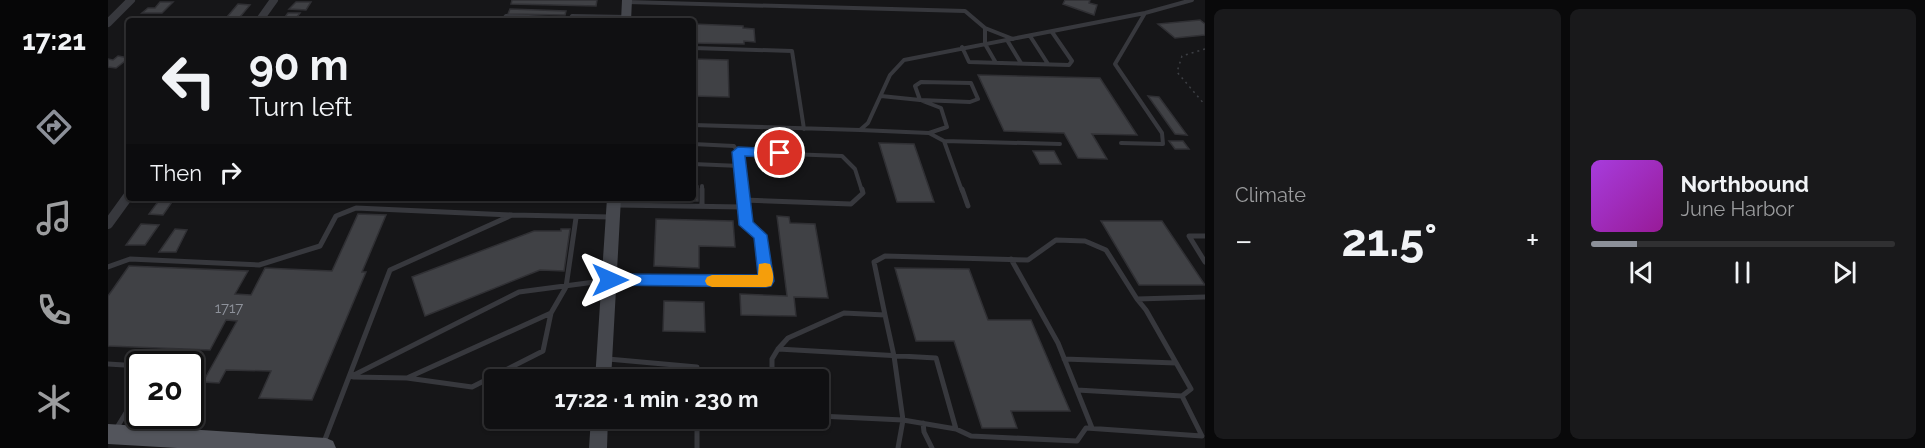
<!DOCTYPE html>
<html lang="en">
<head>
<meta charset="utf-8">
<style>
	body { margin:0; font-family:Raleway,sans-serif; background:#19191b; color:#f1f3f6; height:100vh; display:flex; flex-direction:column; font-size:22px; white-space:nowrap }
	* { box-sizing:border-box; margin:0 }
	p { font-size:20px; color:#9c9d9f }
	.icon { flex:none; width:33px; height:33px; fill:none; stroke:currentColor; stroke-width:2; stroke-linecap:round; stroke-linejoin:round }
	.map { position:relative; flex:1; overflow:hidden }
	.panel { display:flex; flex-direction:column; gap:9px; padding:9px; background:#09090a; width:720px }
	.panel>* { flex:none }
	.top-card { position:absolute; left:18px; top:18px; width:570px; height:183px; border-radius:6px; box-shadow:0 2px 4px #0004,0 0 0 2px #303032; background:#101012; color:#f1f3f6; overflow:hidden }
	.speed { position:absolute; left:18px; top:351px; display:flex; gap:12px; font-size:30px; font-weight:700; text-align:center }
	.speed>* { display:grid; place-content:center; width:78px; height:78px; border-radius:50%; background:#101012; box-shadow:0 2px 4px #0004,0 0 0 2px #303032; line-height:1 }
	.speed .limit { border:3px solid #111; border-radius:9px; background:#fff; color:#111 }
	.pin { position:absolute; display:grid; place-items:center; width:51px; height:51px; color:#fff; margin:-26px; border:3px solid #fff; border-radius:50%; box-shadow:0 2px 6px #0007 }
	.me { position:absolute; width:66px; margin:-33px; rotate:90deg; stroke-linejoin:round; filter:drop-shadow(0 0 4px #0008) }
	.turn { display:flex; align-items:center; gap:21px; height:126px; padding:0 24px; font-size:27px }
	.turn .icon { width:78px; height:78px; stroke-width:2.5 }
	.turn b { display:block; font-size:42px; line-height:51px }
	.then { display:flex; align-items:center; height:57px; padding:0 24px; background:#0003; gap:12px; font-size:22px }
	.big { font-size:45px; font-weight:700; line-height:1.1 }
	.panel .widget { flex:1; display:flex; flex-direction:column; justify-content:center; gap:9px; min-width:0; padding:0 21px; border-radius:9px; background:#19191b }
	.song { display:flex; align-items:center; gap:18px }
	.cover { width:72px; height:72px; border-radius:9px; background:linear-gradient(135deg,hsl(280 70% 55%),hsl(300 70% 35%)) }
	.played { height:6px; border-radius:3px; background:linear-gradient(90deg,#8c9099 15%,#303032 15%) }
	.keys { display:flex; justify-content:space-around; direction:ltr }
	.heat { display:flex; justify-content:space-between; align-items:center; font-size:33px; direction:ltr }
	.panel .tiles { flex:1; display:grid; gap:9px; grid-template-columns:repeat(2,1fr) }
	.trip { position:absolute; left:376px; top:369px; width:345px; height:60px; border-radius:6px; background:#101012; box-shadow:0 2px 4px #0004,0 0 0 2px #303032; font-weight:700; line-height:60px; text-align:center }
	main { display:flex; flex:1; min-height:0 }
	.tab-bar { display:flex; flex-direction:column; width:108px; justify-content:space-around; align-items:center; background:#060607; color:#9c9d9f }
	.tab-bar .icon { width:42px; height:42px }
	.tab-bar .active { color:#8c9099 }
	.tab-bar b { font-size:27px; color:#f1f3f6 }
	.map>svg:first-child { display:block }
</style>
</head>
<body>
<main>
<nav class="tab-bar">
<b>17:21</b>
<svg class="icon active" aria-label="directions" viewBox="0 0 24 24"><path d="M12 3l9 9-9 9-9-9zM9 14v-3h6M13 9l2 2-2 2"/></svg>
<svg class="icon" aria-label="music" viewBox="0 0 24 24"><path d="M9 18V5l10-2v13"/><circle cx="6" cy="18" r="3"/><circle cx="16" cy="16" r="3"/></svg>
<svg class="icon" aria-label="phone" viewBox="0 0 24 24"><path d="M5 4h4l2 5-3 2q2 4 5 5l2-3 5 2v4C11 20 4 13 5 4z"/></svg>
<svg class="icon" aria-label="climate" viewBox="0 0 24 24"><path d="M12 3v18M4 7l16 10M4 17L20 7"/></svg>
</nav>
<div class="map">
<svg width="1097" height="448" viewBox="0 0 1097 448">
	<rect width="100%" height="100%" fill="#161618"/>
	<path fill="#404145" stroke="#303034" stroke-width="1.5" d="M404 0H489L488 6 403 4Z
		M957 0H982L981 3 989 5 986 15 955 4Z
		M52 2H65L54 13H34L40 8H47Z
		M188 2H203L198 10 181 9Z
		M130 4 142 5 132 17H119Z
		M402 9 458 11 457 15 400 14Z
		M180 13H192L186 21H174Z
		M1092 20 1097 24V35L1067 38 1050 24Z
		M585 24 635 26V28L646 29 647 42 636 41V44L585 43Z
		M10 56 21 58 8 68 0 67V59L5 60Z
		M585 59 620 60 621 97 585 96Z
		M870 75 992 78 1029 135 984 134 999 159 970 158 956 133 896 131Z
		M1040 96 1051 97 1079 135 1067 134Z
		M1061 141H1075L1081 149H1067Z
		M771 143 806 144 826 202H789Z
		M925 151H946L953 164H932Z
		M585 186H590V201H565V198H585Z
		M52 199H66L55 215 41 214Z
		M250 214 278 215 254 272H258L204 400 151 398 163 371 118 370 111 383 95 382 129 321 118 320 102 350 0 346V296L21 266 140 271 127 294 143 295 157 268 224 271Z
		M669 216 681 217 682 223 707 224 720 298 686 297 688 316 633 315 632 294 679 296Z
		M548 219 625 221 627 247 591 246V268L546 266Z
		M993 221H1054L1097 285H1031Z
		M33 224 51 225 37 245H18Z
		M67 229 79 230 68 252H51Z
		M453 229H462L456 271 432 270 317 316 304 277 426 231H453Z
		M787 268 861 269 880 320H923L962 411H903L909 428H874L846 341H808Z
		M556 301 596 302 597 332 555 331Z"/>
	<g fill="none" stroke-linecap="round" stroke-linejoin="round">
		<path stroke="#3d3f44" stroke-width="1.5" stroke-dasharray="2 4" stroke-linecap="butt" d="M1097 49 1074 56 1069 72 1097 105"/>
		<path stroke="#37383d" stroke-width="4" d="M519 2 857 11 877 28V44L888 63
			M394 21 398 16 462 19 464 16 518 17
			M877 28 905 39
			M922 36 940 64
			M899 40 913 63
			M854 47 861 62 961 65 964 61 944 32
			M585 48 684 51 696 129
			M813 82 863 83 870 99 862 102 812 100 807 86Z
			M773 96 812 100 833 108 839 127 821 133
			M585 125 752 130 760 123 782 75 796 60 1037 13 1084 0
			M752 130 821 133 836 141
			M1013 143 1055 144 1054 133 1007 64 1037 13
			M585 144 626 146 630 152 634 191
			M630 152 734 156 747 169 754 191
			M585 164 632 166
			M594 186V191
			M854 191 836 141 952 144"/>
		<path stroke="#37383d" stroke-width="5" d="M594 189V206
			M854 189 860 206
			M635 200 743 204 755 193 754 189
			M508 205 635 207 633 189
			M1097 236H1081L1097 262
			M903 259 950 343 984 428
			M0 267 22 259 151 265 212 246 228 216 248 208 404 215
			M443 313 435 351 364 387 299 378Z
			M443 313 458 287 468 218
			M777 315 786 356 795 420 790 448
			M670 349 680 338 736 313 777 315 766 262 777 256 920 260 948 240 977 241 998 250 1029 299
			M500 359 589 367V380
			M956 359 1068 363
			M0 364 32 366
			M242 377 411 292 502 280 658 281 652 235 638 225 635 207
			M245 377 299 378
			M664 380V359L670 349 828 358 848 429 795 420 711 416
			M969 390 1074 396
			M589 418V448
			M815 423 816 432 824 448
			M8 429 32 390
			M848 429 863 436 969 441 978 428 1094 436 1074 396 1083 389 1038 310 1029 299 1097 297
			M216 442 282 270 404 215 503 217"/>
		<path stroke="#37383d" stroke-width="8" d="M151 21 166 0
			M0 23 23 0"/>
		<path stroke="#37383d" stroke-width="10" d="M0 224 21 195"/>
		<path fill="#45474d" fill-rule="evenodd" d="M514 0H524L523 21H513Z
			M499 198H513L503 380H487Z
			M483 418H500L499 448H481Z"/>
		<path fill="#53555c" fill-rule="evenodd" d="M0 424 218 438 225 441 228 448H69L0 444Z"/>
	</g>
	<path fill="#1a73e8" stroke="#114b97" stroke-width="1.5" d="M630 147 672 149 678 153 672 158 637 156 645 222 659 235 666 281 663 286 658 287 497 285 495 280 497 276 502 274 650 275 646 238 631 225 624 152Z"/>
	<path fill="#f59e0b" d="M657 263 662 264C665 271 667 279 663 286L658 287H604L599 285 597 281 599 277 604 275H650L651 264Z"/>
	<g text-anchor="middle" stroke-width="6" stroke-linejoin="round" paint-order="stroke">
		<g font-size="15" fill="#8e929b">
			<text x="121" y="313">1717</text>
		</g>
	</g>
</svg>
<div class="speed"><div class="limit">20</div></div>
<div class="pin" style="left:672px;top:153px;background:#d93025"><svg class="icon" aria-label="arrive" viewBox="0 0 24 24"><path d="M6 21V4h12l-3 4 3 4H6"/></svg></div>
<svg class="me" style="left:502px;top:280px" viewBox="-20 -20 40 40"><path d="M0-17L14 15 0 8-14 15z" fill="#1a73e8" stroke="#fff" stroke-width="4"/></svg>
<div class="trip">17:22 · 1 min · 230 m</div>
<div class="top-card">
<div class="turn"><svg class="icon" aria-label="left" viewBox="0 0 24 24"><path d="M17 20v-9H6M10 6l-5 5 5 5"/></svg><div><b>90 m</b>Turn left</div></div>
<div class="then">Then<svg class="icon" aria-label="right" viewBox="0 0 24 24"><path d="M7 20v-9h11M14 6l5 5-5 5"/></svg></div>
</div>
</div>
<section class="panel">
<div class="tiles">
<div class="widget"><p>Climate</p>
<div class="heat"><a>−</a><b class="big">21.5°</b><a>+</a></div>
</div>
<div class="widget">
<div class="song"><i class="cover"></i><div><b>Northbound</b><p>June Harbor</p></div></div>
<div class="played"></div>
<div class="keys"><svg class="icon" aria-label="previous" viewBox="0 0 24 24"><path d="M18 5L8 12l10 7zM5 5v14"/></svg><svg class="icon" aria-label="pause" viewBox="0 0 24 24"><path d="M8 5v14M16 5v14"/></svg><svg class="icon" aria-label="next" viewBox="0 0 24 24"><path d="M6 5l10 7-10 7zM19 5v14"/></svg></div>
</div>
</div>
</section>
</main>
</body>
</html>
